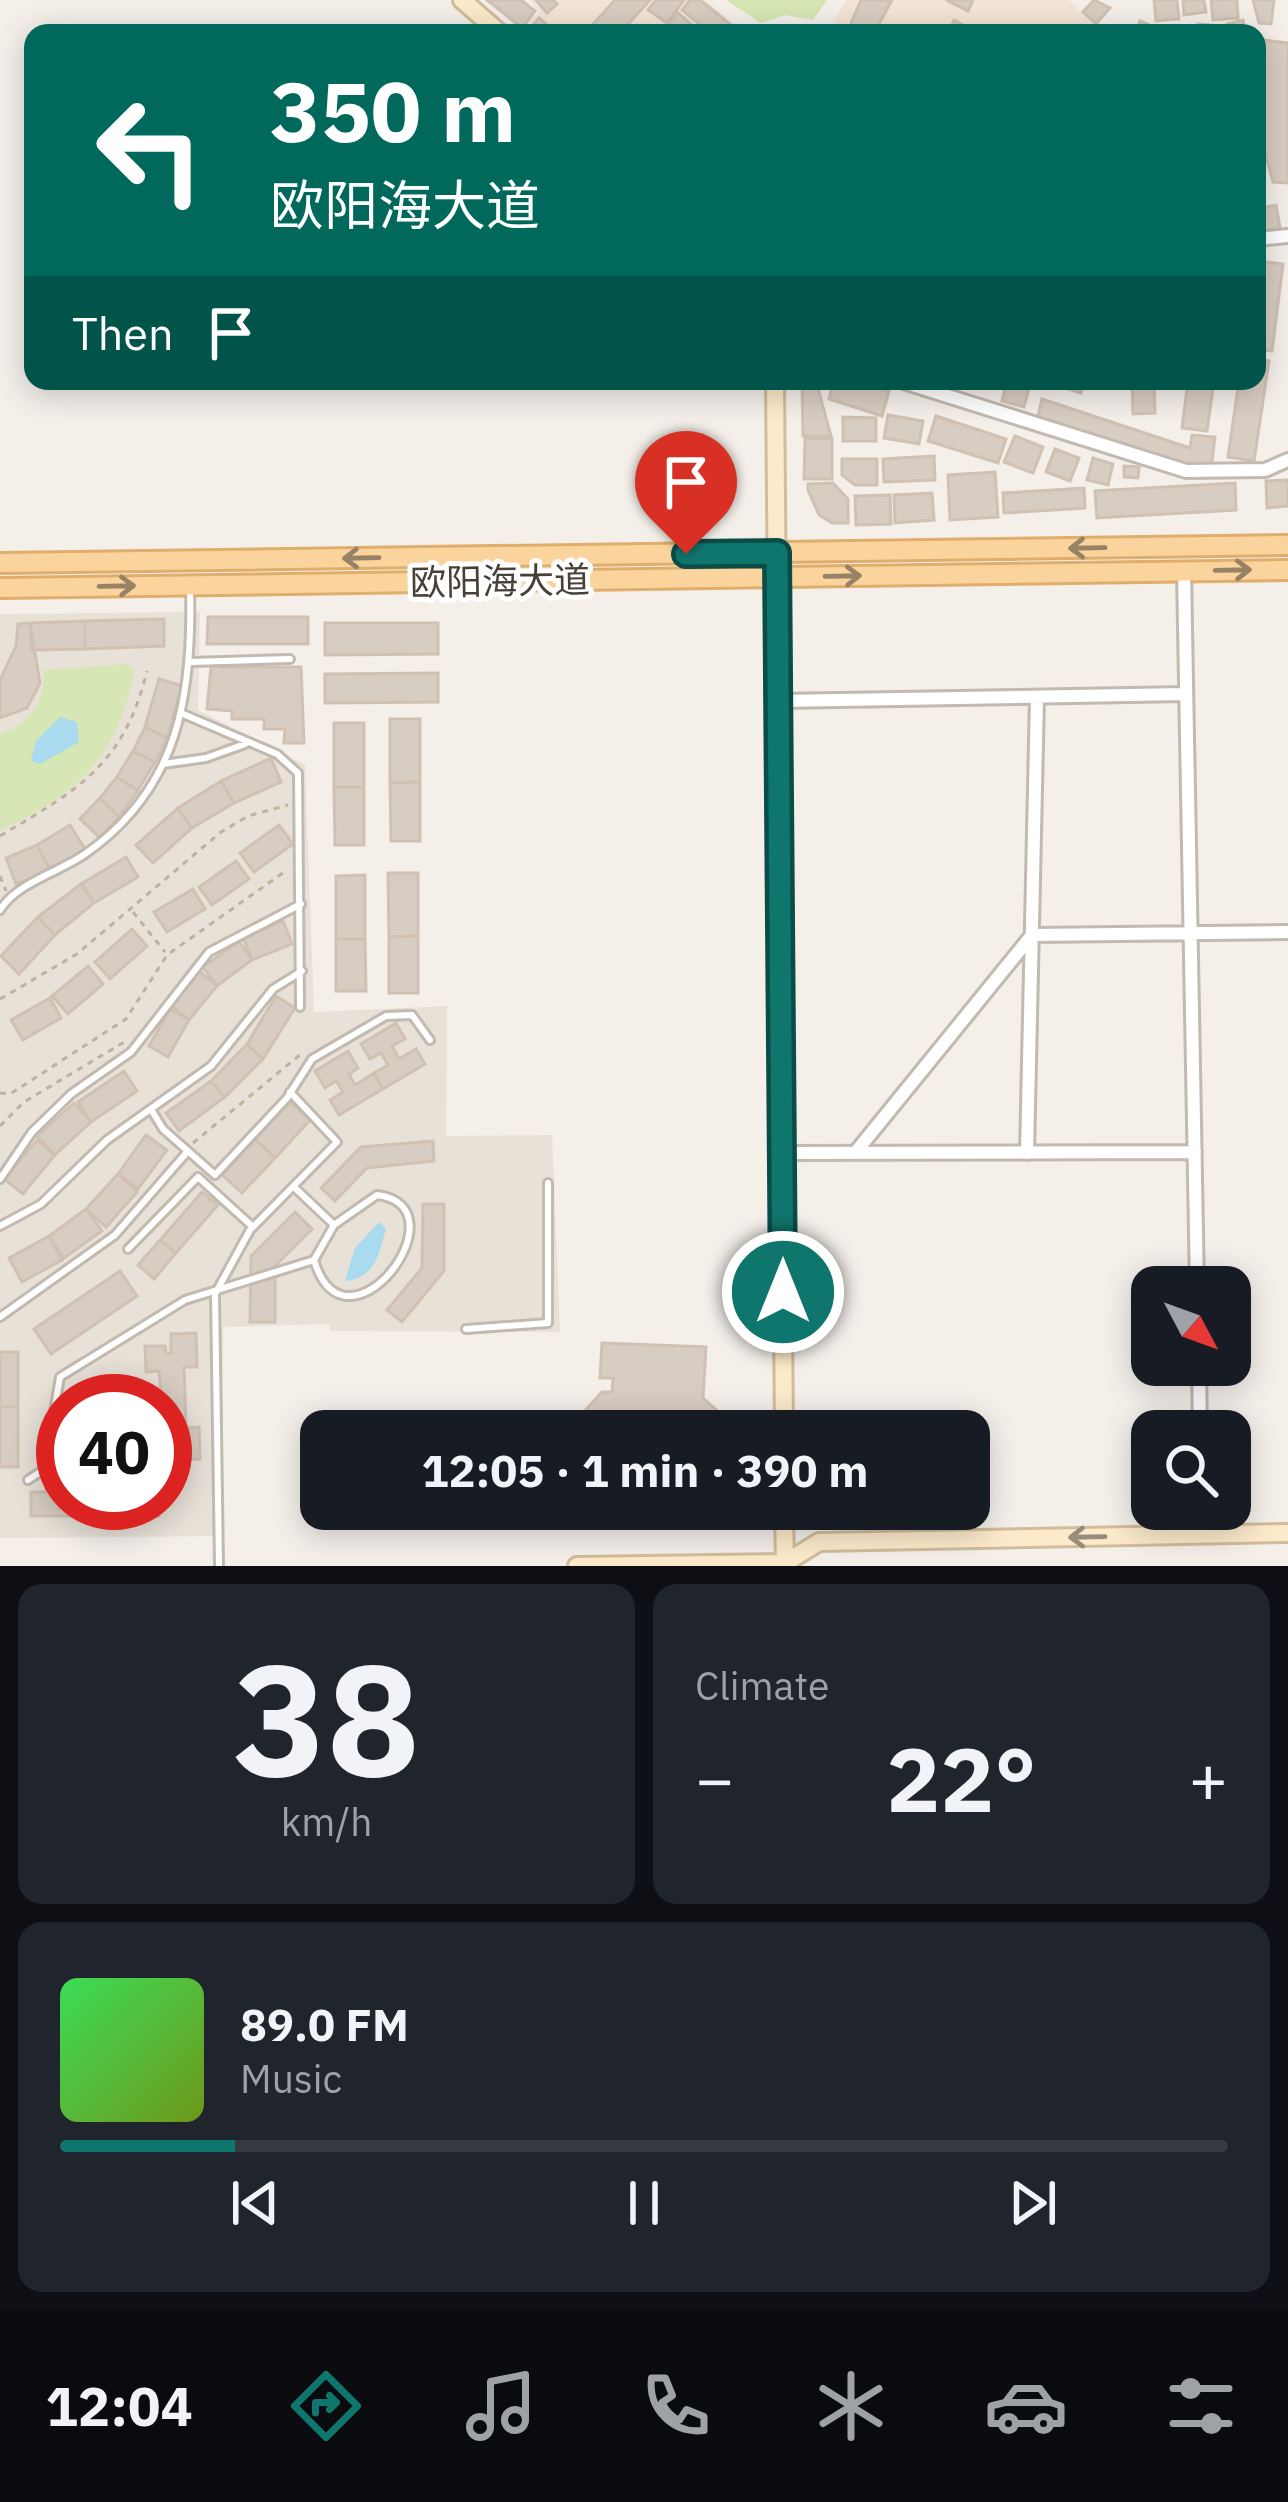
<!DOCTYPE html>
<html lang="en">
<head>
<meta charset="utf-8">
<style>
	body { margin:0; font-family:"IBM Plex Sans","Noto Sans SC",sans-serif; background:#20242c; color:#f1f3f6; height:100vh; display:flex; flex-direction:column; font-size:45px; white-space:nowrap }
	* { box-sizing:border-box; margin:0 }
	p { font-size:39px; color:#9ea1a6 }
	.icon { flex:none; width:66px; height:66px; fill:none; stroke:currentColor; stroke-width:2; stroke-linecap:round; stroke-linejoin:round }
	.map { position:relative; height:1566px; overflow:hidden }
	.sheet { display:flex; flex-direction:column; gap:18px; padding:18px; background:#0d0f14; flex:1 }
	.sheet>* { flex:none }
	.banner { position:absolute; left:24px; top:24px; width:1242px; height:366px; border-radius:24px; box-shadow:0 6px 30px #0003; background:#00695c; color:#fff; overflow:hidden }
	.needle { width:78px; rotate:131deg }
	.controls { position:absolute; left:1131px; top:1266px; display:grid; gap:24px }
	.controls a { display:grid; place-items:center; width:120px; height:120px; border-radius:24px; background:#171b24; box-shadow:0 6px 30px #0003; font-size:60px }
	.speed { position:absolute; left:36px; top:1374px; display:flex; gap:24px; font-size:60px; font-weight:700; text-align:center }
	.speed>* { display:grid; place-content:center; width:156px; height:156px; border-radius:50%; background:#171b24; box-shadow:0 6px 30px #0003; line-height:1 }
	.speed .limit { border:18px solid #d22; background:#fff; color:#111 }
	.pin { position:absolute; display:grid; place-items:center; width:102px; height:102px; color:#fff; margin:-123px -51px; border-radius:50% 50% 50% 0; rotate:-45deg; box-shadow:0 0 12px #0007 }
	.pin .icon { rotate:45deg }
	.me { position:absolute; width:132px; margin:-66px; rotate:0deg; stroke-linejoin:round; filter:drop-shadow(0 0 9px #0008) }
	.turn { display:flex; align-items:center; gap:42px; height:252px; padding:0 48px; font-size:54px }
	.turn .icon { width:156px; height:156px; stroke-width:2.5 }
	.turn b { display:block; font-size:84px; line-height:102px }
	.then { display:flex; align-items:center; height:114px; padding:0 48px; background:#0003; gap:24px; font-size:45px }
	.big { font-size:90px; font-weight:800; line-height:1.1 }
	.sheet .widget { flex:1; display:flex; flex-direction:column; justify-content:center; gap:18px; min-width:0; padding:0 42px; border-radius:24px; background:#20242c }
	.sheet .dial { align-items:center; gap:0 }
	.dial b { font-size:156px; line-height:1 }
	.song { display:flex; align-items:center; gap:36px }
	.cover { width:144px; height:144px; border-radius:18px; background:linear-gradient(135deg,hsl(130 70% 55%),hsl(80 70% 35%)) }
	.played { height:12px; border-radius:6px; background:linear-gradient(90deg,#0f766e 15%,#363941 15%) }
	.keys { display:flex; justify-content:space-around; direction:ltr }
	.heat { display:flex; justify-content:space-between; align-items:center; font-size:66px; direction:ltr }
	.sheet .tiles { flex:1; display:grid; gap:18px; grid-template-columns:1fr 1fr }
	.widget:last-child { grid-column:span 2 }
	.trip { position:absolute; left:300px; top:1410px; width:690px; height:120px; border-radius:24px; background:#171b24; box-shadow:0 6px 30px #0003; font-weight:800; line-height:120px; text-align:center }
	.menu { display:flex; height:192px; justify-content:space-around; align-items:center; background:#090b0e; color:#9ea1a6 }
	.menu .icon { width:84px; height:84px }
	.menu .on { color:#0f766e }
	.menu b { font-size:54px; color:#f1f3f6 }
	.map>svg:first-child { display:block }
</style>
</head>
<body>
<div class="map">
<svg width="1288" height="1566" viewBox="0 0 1288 1566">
	<rect width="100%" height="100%" fill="#f4efe9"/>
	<path fill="#e8e1d8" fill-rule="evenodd" d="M200 612 198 710 305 765 314 1012 447 1006 446 1136 552 1135 560 1332 331 1331 329 1324 223 1327 222 1536 0 1538V614ZM63 1401H165V1503H63Z"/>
	<path fill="#f4e4d6" d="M530 0H705L745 33H522L539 11Z
		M846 0H1069L1101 33H828Z"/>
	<path fill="#d6e6b4" d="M726 0H827L813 20 785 15 761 23Z
		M128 664 134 673C117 756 79 795 0 830V734C32 723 44 703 44 670Z"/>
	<path fill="#a9daee" d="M60 717 77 722 79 742 40 764 31 761 36 741Z
		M379 1222 386 1229C379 1253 376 1278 345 1281L355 1248Z"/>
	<path fill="#d8cdc2" stroke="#d0c1b3" stroke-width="3" d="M487 0H521L535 11 522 28Z
		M536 0H553L557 4 547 13Z
		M615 0H650L620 33H585Z
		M656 0H684L667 23 648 10Z
		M690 0H700L741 33H710L682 10Z
		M861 0H892L874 33H847Z
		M946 0H973L968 11Z
		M1094 0 1110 8 1096 24 1083 12Z
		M1154 0H1177L1179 19 1156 21Z
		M1183 0H1204L1206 12 1184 15Z
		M1211 0H1237L1238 18 1213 20Z
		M1253 0H1274L1271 24 1259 23Z
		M678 13 701 33H675L667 26Z
		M539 18 557 33 527 32Z
		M954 20 969 28 966 33H948Z
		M1243 20 1245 33H1229L1227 24Z
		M1140 21 1163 31V33H1135Z
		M1198 24 1223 26 1222 33H1197Z
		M1265 40 1288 43V183L1273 182 1260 134Z
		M1276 205 1280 228 1257 232V209Z
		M1257 261 1283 264 1272 351 1257 349Z
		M1257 359 1269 361 1254 461 1228 457 1239 381H1257Z
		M802 381H816L831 436H803Z
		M834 381 889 391 882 416 829 399Z
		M1007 381H1031L1024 407 1002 401Z
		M1057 381H1084L1081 393 1056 385Z
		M1132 381H1154L1155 413 1133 414Z
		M1188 381H1214L1207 431 1182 428Z
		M1042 399 1190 448 1192 435 1215 437 1211 468H1187L1037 420Z
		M888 415 923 421 919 444 884 438Z
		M936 416 1006 439 998 463 928 441Z
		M843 417 876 418V441H843Z
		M1015 436 1043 447 1033 473 1004 462Z
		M805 439H832V479H804Z
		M1055 449 1079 458 1070 481 1046 472Z
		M934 456 935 480 884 482 883 459Z
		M1093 458 1113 464 1108 485 1087 480Z
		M842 459H877V485H855L842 475Z
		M1124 466 1139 467 1138 478 1124 477Z
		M995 472 998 517 950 520 948 475Z
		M1288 480V506L1267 508 1266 481Z
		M833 483 848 499V523H832L819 515 808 490V484Z
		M1235 483 1236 510 1097 518 1095 491Z
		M1084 488 1085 508 1004 513 1003 493Z
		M932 493 934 520 895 523 894 495Z
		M890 495 891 524 856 525 855 496Z
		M208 617H308V644H207Z
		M164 619V646L85 649V621Z
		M85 621V649L32 650 30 623Z
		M30 623 40 683 27 708 0 718V680L16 646 18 624Z
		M325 623H438V654L325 655Z
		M211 667H301L304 743H284L285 729H264V719H232V711L207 709Z
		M438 673V702L325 703V674Z
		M159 679 182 686 167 738 145 727Z
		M390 719H420V782L390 783Z
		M334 723H364V787H334Z
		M145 727 167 738 155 762 133 751Z
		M133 751 155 762 138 790 117 777Z
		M271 758 281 782 234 803 221 781Z
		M117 777 138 791 119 817 100 798Z
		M221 781 234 803 192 828 178 808Z
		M420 782V841H391L390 783Z
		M334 787H364V845H335Z
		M100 798 119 817 99 837 80 819Z
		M178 808 192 828 153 863 136 845Z
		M70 825 85 849 51 871 37 845Z
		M279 825 293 844 254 872 240 853Z
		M37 845 51 871 16 884 6 858Z
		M126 857 138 877 94 903 81 884Z
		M236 861 249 879 212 905 199 887Z
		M388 873H418V936L389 937Z
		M365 875V939H336V876Z
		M81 884 94 903 55 935 38 917Z
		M193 889 205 909 167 932 154 912Z
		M38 917 55 935 19 974 1 956Z
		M283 921 292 944 252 960 243 937Z
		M132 929 147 946 110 979 95 962Z
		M418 936V993H389V937Z
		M336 939H365L366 991H336Z
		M239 941 252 960 217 986 203 967Z
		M88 966 103 984 68 1014 52 996Z
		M199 971 217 986 189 1020 171 1005Z
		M276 996 295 1008 263 1059 247 1044Z
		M50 998 61 1018 23 1040 11 1020Z
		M170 1009 189 1020 168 1057 149 1046Z
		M396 1023 405 1039 392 1046 399 1059 416 1049 425 1064 383 1089 374 1073 388 1065 381 1053 370 1059 361 1044Z
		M247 1044 263 1059 225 1097 211 1081Z
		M348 1051 358 1068 349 1074 355 1085 374 1073 383 1089 339 1115 330 1100 343 1092 336 1081 325 1088 315 1071Z
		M124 1071 137 1091 91 1122 78 1102Z
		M211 1081 225 1097 179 1131 166 1113Z
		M290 1102 310 1120 275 1158 255 1139Z
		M74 1103 91 1122 55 1155 37 1136Z
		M146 1135 167 1150 138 1189 118 1174Z
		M255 1139 275 1158 242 1193 222 1175Z
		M37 1140 55 1155 23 1194 4 1179Z
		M433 1141 434 1161 367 1168 335 1201 321 1188 361 1147Z
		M118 1174 137 1192 106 1227 86 1209Z
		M202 1192 218 1205 176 1253 160 1240Z
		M423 1204H444V1271L402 1322 387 1310 422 1268Z
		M86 1209 102 1231 64 1258 49 1236Z
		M295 1212 312 1229 275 1266V1322H250L251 1256Z
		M49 1236 62 1260 22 1282 9 1258Z
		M160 1240 176 1253 154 1279 138 1265Z
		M120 1271 137 1296 51 1354 34 1329Z
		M196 1333 197 1367H184L186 1428 199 1427 200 1459 174 1460V1449H165L159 1371 146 1372 145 1346H165L166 1353H171V1334Z
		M602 1343 706 1347 703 1398 722 1415 705 1431 698 1426 686 1431 666 1414 630 1419 616 1431 605 1423 600 1428 583 1413 602 1392H612L613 1378H600Z
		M0 1352H18V1407H0Z
		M0 1407H18V1467H0Z
		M46 1483H63V1503H92V1516H31V1492H46Z
		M92 1503H159V1516H92Z"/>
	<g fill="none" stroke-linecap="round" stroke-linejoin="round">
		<defs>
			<path id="lane" d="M191 662 290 659
				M183 714 277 754 298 773 300 1007
				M163 764 206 758 245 744
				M0 910C18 882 58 873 85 854 179 789 193 694 190 589
				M152 1111 163 1129 215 1175 287 1098 312 1059 386 1016 412 1015 430 1040
				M0 1179 32 1132 71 1094 131 1052 209 952 301 904
				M294 1187 334 1225
				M0 1226 41 1204 107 1140 211 1066 273 989 302 971
				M128 1249 198 1177 253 1227
				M0 1317 115 1235 188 1151
				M466 1329 548 1323V1183
				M63 1442 54 1412 60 1377 185 1300 314 1260 334 1225 377 1195C467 1206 346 1366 314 1260
				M28 1480 63 1457
				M219 1566 215 1294 250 1230 337 1142 290 1092"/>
			<path id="street" d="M1257 239 1288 236
				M900 381 1186 471 1265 470 1288 460
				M1184 571 1197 1287
				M779 701 1186 694
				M782 1153 1195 1152
				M855 1153 1032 935 1288 932
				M1027 1153 1037 697
				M1199 1365 1200 1431
				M1201 1509 1202 1535"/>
			<path id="secondary" d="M462 0 500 33
				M775 381 784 1431
				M784 1509 785 1566
				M577 1566 785 1563 819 1542 1288 1533"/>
			<path id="primary" d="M0 563 1288 545
				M0 588 1288 570"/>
		</defs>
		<use href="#lane" stroke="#c2b9af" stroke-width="12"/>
		<use href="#street" stroke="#c2b9af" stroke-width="18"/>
		<use href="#secondary" stroke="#d2bc9b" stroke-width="22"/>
		<use href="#primary" stroke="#dfae6c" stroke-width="24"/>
		<path stroke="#c0b09e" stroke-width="3" stroke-dasharray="6 6" stroke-linecap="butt" d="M0 836C79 789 124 765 147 671
			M0 876 6 891
			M133 912 165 952
			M0 999 77 954 221 832 248 816 288 805
			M0 1093 10 1094 126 1019 167 955 287 870
			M0 1126 24 1102 126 1041
			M193 1143 301 1054"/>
		<use href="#lane" stroke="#fff" stroke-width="6"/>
		<use href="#street" stroke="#fff" stroke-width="12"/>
		<use href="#secondary" stroke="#fceacb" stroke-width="16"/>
		<use href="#primary" stroke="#fad49c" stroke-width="18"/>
	</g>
	<defs><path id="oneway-shaft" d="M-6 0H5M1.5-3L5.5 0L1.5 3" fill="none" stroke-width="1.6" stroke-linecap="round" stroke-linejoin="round" transform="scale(3)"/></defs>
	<g stroke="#988265">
		<use href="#oneway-shaft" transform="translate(1087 548) rotate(179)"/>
		<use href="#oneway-shaft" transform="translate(361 558) rotate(179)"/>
		<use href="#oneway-shaft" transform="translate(1233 570) rotate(-1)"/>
		<use href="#oneway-shaft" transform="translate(843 576) rotate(-1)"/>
		<use href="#oneway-shaft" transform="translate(117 586) rotate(-1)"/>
	</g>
	<use stroke="#988c7a" href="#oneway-shaft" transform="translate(1087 1537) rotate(179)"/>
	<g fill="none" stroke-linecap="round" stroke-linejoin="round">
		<defs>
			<path id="route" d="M686 554 777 553 783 1292"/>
		</defs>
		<use href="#route" stroke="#0a4d48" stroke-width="30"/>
		<use href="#route" stroke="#0f766e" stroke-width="21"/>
	</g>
	<g text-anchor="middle" stroke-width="10" stroke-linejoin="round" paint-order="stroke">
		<g font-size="36" fill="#473f38" stroke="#fff">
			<text transform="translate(500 581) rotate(-1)" y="13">欧阳海大道</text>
		</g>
	</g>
</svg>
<div class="controls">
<a><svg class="needle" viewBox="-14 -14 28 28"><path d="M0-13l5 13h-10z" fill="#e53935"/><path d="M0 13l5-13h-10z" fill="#9ea1a6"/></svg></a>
<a><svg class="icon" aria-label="search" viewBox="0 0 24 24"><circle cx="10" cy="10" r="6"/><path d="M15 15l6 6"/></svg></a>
</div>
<div class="speed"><div class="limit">40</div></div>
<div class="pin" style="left:686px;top:554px;background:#d93025"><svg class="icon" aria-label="arrive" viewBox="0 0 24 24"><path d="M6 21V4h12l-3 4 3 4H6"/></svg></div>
<svg class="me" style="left:783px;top:1292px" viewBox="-20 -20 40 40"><circle r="17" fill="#0f766e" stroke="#fff" stroke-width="3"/><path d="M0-11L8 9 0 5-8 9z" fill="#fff"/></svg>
<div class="trip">12:05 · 1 min · 390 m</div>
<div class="banner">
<div class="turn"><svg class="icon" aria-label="left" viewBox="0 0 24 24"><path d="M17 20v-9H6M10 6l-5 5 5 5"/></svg><div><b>350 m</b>欧阳海大道</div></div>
<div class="then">Then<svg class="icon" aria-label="arrive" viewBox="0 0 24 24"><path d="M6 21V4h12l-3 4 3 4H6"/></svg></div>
</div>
</div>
<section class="sheet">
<div class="tiles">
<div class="widget dial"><b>38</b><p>km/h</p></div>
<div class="widget"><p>Climate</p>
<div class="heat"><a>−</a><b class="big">22°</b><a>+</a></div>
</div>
<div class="widget">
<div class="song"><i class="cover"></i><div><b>89.0 FM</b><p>Music</p></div></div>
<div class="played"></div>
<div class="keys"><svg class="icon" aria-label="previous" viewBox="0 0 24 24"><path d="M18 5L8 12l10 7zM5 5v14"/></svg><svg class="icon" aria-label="pause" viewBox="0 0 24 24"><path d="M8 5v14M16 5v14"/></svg><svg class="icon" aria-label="next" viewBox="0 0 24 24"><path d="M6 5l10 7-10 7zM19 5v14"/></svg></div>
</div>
</div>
</section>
<nav class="menu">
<b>12:04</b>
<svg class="icon on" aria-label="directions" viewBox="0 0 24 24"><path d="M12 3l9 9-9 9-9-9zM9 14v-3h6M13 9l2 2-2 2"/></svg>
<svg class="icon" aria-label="music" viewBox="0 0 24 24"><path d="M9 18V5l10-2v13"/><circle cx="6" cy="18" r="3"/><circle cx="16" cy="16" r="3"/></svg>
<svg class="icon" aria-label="phone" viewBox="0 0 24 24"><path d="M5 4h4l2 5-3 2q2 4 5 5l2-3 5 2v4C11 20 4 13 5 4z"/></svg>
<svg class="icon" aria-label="climate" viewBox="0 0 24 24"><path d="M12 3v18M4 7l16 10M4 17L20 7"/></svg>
<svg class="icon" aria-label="car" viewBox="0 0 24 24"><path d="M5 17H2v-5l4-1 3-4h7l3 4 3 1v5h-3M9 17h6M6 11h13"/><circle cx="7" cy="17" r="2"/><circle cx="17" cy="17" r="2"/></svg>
<svg class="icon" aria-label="filters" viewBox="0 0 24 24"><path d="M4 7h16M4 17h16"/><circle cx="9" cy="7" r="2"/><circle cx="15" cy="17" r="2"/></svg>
</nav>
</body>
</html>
